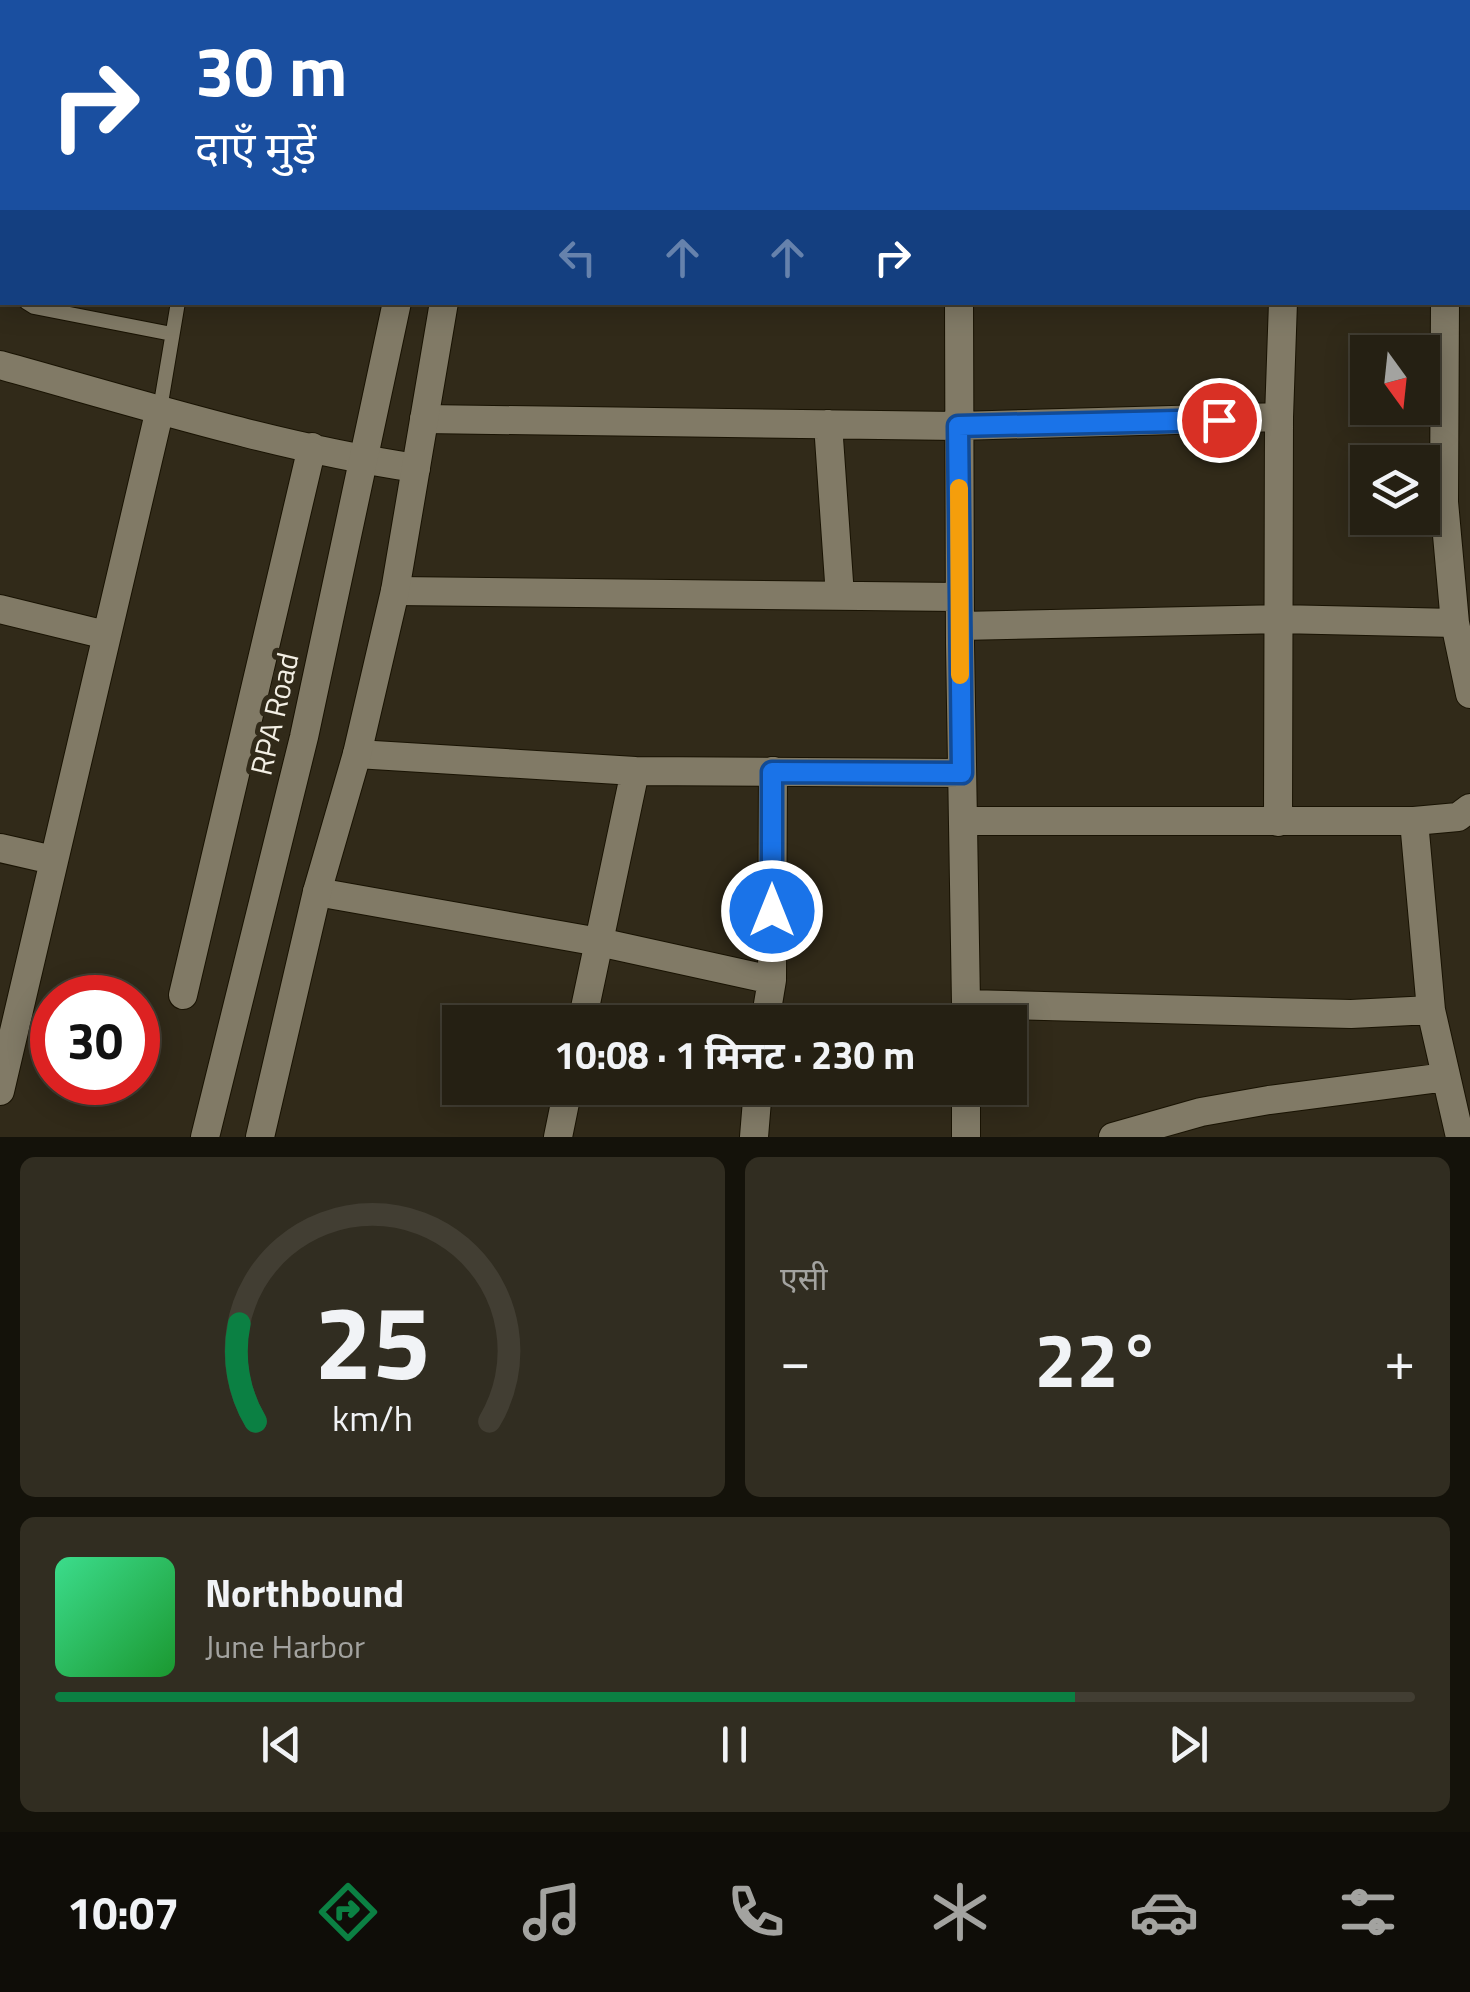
<!DOCTYPE html>
<html lang="hi">
<head>
<meta charset="utf-8">
<style>
	body { margin:0; font-family:"Titillium Web","Noto Sans Devanagari",sans-serif; background:#312d21; color:#f1f3f6; height:100vh; display:flex; flex-direction:column; font-size:38px; white-space:nowrap }
	* { box-sizing:border-box; margin:0 }
	p { font-size:32px; color:#a3a3a0 }
	.icon { flex:none; width:55px; height:55px; fill:none; stroke:currentColor; stroke-width:2; stroke-linecap:round; stroke-linejoin:round }
	.map { position:relative; height:1137px; overflow:hidden }
	.sheet { display:flex; flex-direction:column; gap:20px; padding:20px; background:#14120a; flex:1 }
	.sheet>* { flex:none }
	.top-card { position:absolute; left:0px; top:0px; width:1470px; height:305px; box-shadow:0 5px 25px #0003,0 0 0 2px #423e33; background:#1a4fa0; color:#fff; overflow:hidden }
	.needle { width:65px; rotate:165deg }
	.fabs { position:absolute; left:1350px; top:335px; display:grid; gap:20px }
	.fabs a { display:grid; place-items:center; width:90px; height:90px; border-radius:0px; background:#252013; box-shadow:0 5px 25px #0003,0 0 0 2px #423e33; font-size:50px }
	.speed { position:absolute; left:30px; top:975px; display:flex; gap:20px; font-size:50px; font-weight:700; text-align:center }
	.speed>* { display:grid; place-content:center; width:130px; height:130px; border-radius:50%; background:#252013; box-shadow:0 5px 25px #0003,0 0 0 2px #423e33; line-height:1 }
	.speed .limit { border:15px solid #d22; background:#fff; color:#111 }
	.pin { position:absolute; display:grid; place-items:center; width:85px; height:85px; color:#fff; margin:-42px; border:5px solid #fff; border-radius:50%; box-shadow:0 2px 10px #0007 }
	.me { position:absolute; width:110px; margin:-55px; rotate:0deg; stroke-linejoin:round; filter:drop-shadow(0 0 8px #0008) }
	.turn { display:flex; align-items:center; gap:35px; height:210px; padding:0 30px; font-size:45px }
	.turn .icon { width:130px; height:130px; stroke-width:2.5 }
	.turn b { display:block; font-size:70px; line-height:85px }
	.lanes { display:flex; align-items:center; height:95px; padding:0 30px; background:#0003; justify-content:center; gap:50px; direction:ltr }
	.lanes .off { opacity:.35 }
	.big { font-size:75px; font-weight:700; line-height:1.1 }
	.sheet .card { flex:1; display:flex; flex-direction:column; justify-content:center; gap:15px; min-width:0; padding:0 35px; border-radius:15px; background:#312d21 }
	.sheet .dial { align-items:center; gap:0 }
	.dial svg { height:260px; overflow:visible; fill:none; stroke:#423e33; stroke-width:7; stroke-linecap:round; text-anchor:middle }
	.dial text { fill:#f1f3f6; stroke:none }
	.song { display:flex; align-items:center; gap:30px }
	.cover { width:120px; height:120px; border-radius:15px; background:linear-gradient(135deg,hsl(150 70% 55%),hsl(130 70% 35%)) }
	.played { height:10px; border-radius:5px; background:linear-gradient(90deg,#0b8043 75%,#423e33 75%) }
	.keys { display:flex; justify-content:space-around; direction:ltr }
	.heat { display:flex; justify-content:space-between; align-items:center; font-size:55px; direction:ltr }
	.sheet .tiles { flex:1; display:grid; gap:20px; grid-template-columns:1fr 1fr }
	.card:last-child { grid-column:span 2 }
	.trip { position:absolute; left:442px; top:1005px; width:585px; height:100px; border-radius:0px; background:#252013; box-shadow:0 5px 25px #0003,0 0 0 2px #423e33; font-weight:700; line-height:100px; text-align:center }
	.tab-bar { display:flex; height:160px; justify-content:space-around; align-items:center; background:#0f0d08; color:#a3a3a0 }
	.tab-bar .icon { width:70px; height:70px }
	.tab-bar .on { color:#0b8043 }
	.tab-bar b { font-size:45px; color:#f1f3f6 }
	.map>svg:first-child { display:block }
</style>
</head>
<body>
<div class="map">
<svg width="1470" height="1137" viewBox="0 0 1470 1137">
	<rect width="100%" height="100%" fill="#312a19"/>
	<g fill="none" stroke-linecap="round" stroke-linejoin="round">
		<defs>
			<path id="service" d="M2 258V274
				M26 302 34 307 172 334
				M160 409 178 302"/>
			<path id="minor" d="M104 0V2
				M219 0V2
				M335 0V2
				M957 0V2
				M754 2V0
				M1128 2V0
				M1447 2V0
				M0 73 2 96
				M959 302 960 644 966 1004 1351 1014 1431 1010
				M1445 302 1444 502 1455 623 1470 694
				M0 365C137 403 276 447 416 468
				M424 419 958 426 1279 417
				M828 424 840 596
				M395 591 959 597
				M0 609 106 635
				M960 626 1278 619 1455 623
				M357 754 635 771
				M963 821H1414L1458 817 1470 808
				M1414 821 1431 1010 1460 1137
				M1278 822 1279 417 1283 302
				M0 848 53 860
				M317 892 599 942 772 980 773 771
				M183 995 312 447
				M582 1022 635 771 962 773
				M765 1022 772 980
				M966 1088V1137
				M0 1091 160 409
				M558 1137 568 1088
				M754 1137 758 1088
				M1113 1137 1201 1112 1269 1100 1446 1077"/>
			<path id="tertiary" d="M467 2V0
				M205 1137 304 737 397 302
				M260 1137 317 892 357 754 395 591 444 302"/>
		</defs>
		<use href="#service" stroke="#191303" stroke-width="16"/>
		<use href="#minor" stroke="#191303" stroke-width="30"/>
		<use href="#tertiary" stroke="#191303" stroke-width="30"/>
		<use href="#service" stroke="#817a66" stroke-width="14"/>
		<use href="#minor" stroke="#817a66" stroke-width="28"/>
		<use href="#tertiary" stroke="#817a66" stroke-width="28"/>
	</g>
	<g fill="none" stroke-linecap="round" stroke-linejoin="round">
		<defs>
			<path id="route" d="M772 911V772L962 773 958 426 1219 420"/>
		</defs>
		<use href="#route" stroke="#114b97" stroke-width="25"/>
		<use href="#route" stroke="#1a73e8" stroke-width="18"/>
		<path stroke="#f59e0b" stroke-width="18" d="M959 488 960 675"/>
	</g>
	<g text-anchor="middle" stroke-width="10" stroke-linejoin="round" paint-order="stroke">
		<g font-size="30" fill="#f3efe4" stroke="#312a19">
			<text transform="translate(275 714) rotate(-77)" y="10">RPA Road</text>
		</g>
	</g>
</svg>
<div class="fabs">
<a><svg class="needle" viewBox="-14 -14 28 28"><path d="M0-13l5 13h-10z" fill="#e53935"/><path d="M0 13l5-13h-10z" fill="#a3a3a0"/></svg></a>
<a><svg class="icon" aria-label="layers" viewBox="0 0 24 24"><path d="M12 4l9 5-9 5-9-5zM3 14l9 5 9-5"/></svg></a>
</div>
<div class="speed"><div class="limit">30</div></div>
<div class="pin" style="left:1219px;top:420px;background:#d93025"><svg class="icon" aria-label="arrive" viewBox="0 0 24 24"><path d="M6 21V4h12l-3 4 3 4H6"/></svg></div>
<svg class="me" style="left:772px;top:911px" viewBox="-20 -20 40 40"><circle r="17" fill="#1a73e8" stroke="#fff" stroke-width="3"/><path d="M0-11L8 9 0 5-8 9z" fill="#fff"/></svg>
<div class="trip">10:08 · 1 मिनट · 230 m</div>
<div class="top-card">
<div class="turn"><svg class="icon" aria-label="right" viewBox="0 0 24 24"><path d="M7 20v-9h11M14 6l5 5-5 5"/></svg><div><b>30 m</b>दाएँ मुड़ें</div></div>
<div class="lanes"><svg class="icon off" aria-label="left" viewBox="0 0 24 24"><path d="M17 20v-9H6M10 6l-5 5 5 5"/></svg><svg class="icon off" aria-label="ahead" viewBox="0 0 24 24"><path d="M12 20V5M6 11l6-6 6 6"/></svg><svg class="icon off" aria-label="ahead" viewBox="0 0 24 24"><path d="M12 20V5M6 11l6-6 6 6"/></svg><svg class="icon" aria-label="right" viewBox="0 0 24 24"><path d="M7 20v-9h11M14 6l5 5-5 5"/></svg></div>
</div>
</div>
<section class="sheet">
<div class="tiles">
<div class="card dial"><svg viewBox="0 0 100 80">
<path d="M14 69A42 42 0 1 1 86 69"/>
<path d="M14 69A42 42 0 0 1 9 39" stroke="#0b8043"/>
<text x="50" y="56" font-size="32" font-weight="700">25</text>
<text x="50" y="72" font-size="11">km/h</text>
</svg></div>
<div class="card"><p>एसी</p>
<div class="heat"><a>−</a><b class="big">22°</b><a>+</a></div>
</div>
<div class="card">
<div class="song"><i class="cover"></i><div><b>Northbound</b><p>June Harbor</p></div></div>
<div class="played"></div>
<div class="keys"><svg class="icon" aria-label="previous" viewBox="0 0 24 24"><path d="M18 5L8 12l10 7zM5 5v14"/></svg><svg class="icon" aria-label="pause" viewBox="0 0 24 24"><path d="M8 5v14M16 5v14"/></svg><svg class="icon" aria-label="next" viewBox="0 0 24 24"><path d="M6 5l10 7-10 7zM19 5v14"/></svg></div>
</div>
</div>
</section>
<nav class="tab-bar">
<b>10:07</b>
<svg class="icon on" aria-label="directions" viewBox="0 0 24 24"><path d="M12 3l9 9-9 9-9-9zM9 14v-3h6M13 9l2 2-2 2"/></svg>
<svg class="icon" aria-label="music" viewBox="0 0 24 24"><path d="M9 18V5l10-2v13"/><circle cx="6" cy="18" r="3"/><circle cx="16" cy="16" r="3"/></svg>
<svg class="icon" aria-label="phone" viewBox="0 0 24 24"><path d="M5 4h4l2 5-3 2q2 4 5 5l2-3 5 2v4C11 20 4 13 5 4z"/></svg>
<svg class="icon" aria-label="climate" viewBox="0 0 24 24"><path d="M12 3v18M4 7l16 10M4 17L20 7"/></svg>
<svg class="icon" aria-label="car" viewBox="0 0 24 24"><path d="M5 17H2v-5l4-1 3-4h7l3 4 3 1v5h-3M9 17h6M6 11h13"/><circle cx="7" cy="17" r="2"/><circle cx="17" cy="17" r="2"/></svg>
<svg class="icon" aria-label="filters" viewBox="0 0 24 24"><path d="M4 7h16M4 17h16"/><circle cx="9" cy="7" r="2"/><circle cx="15" cy="17" r="2"/></svg>
</nav>
</body>
</html>
